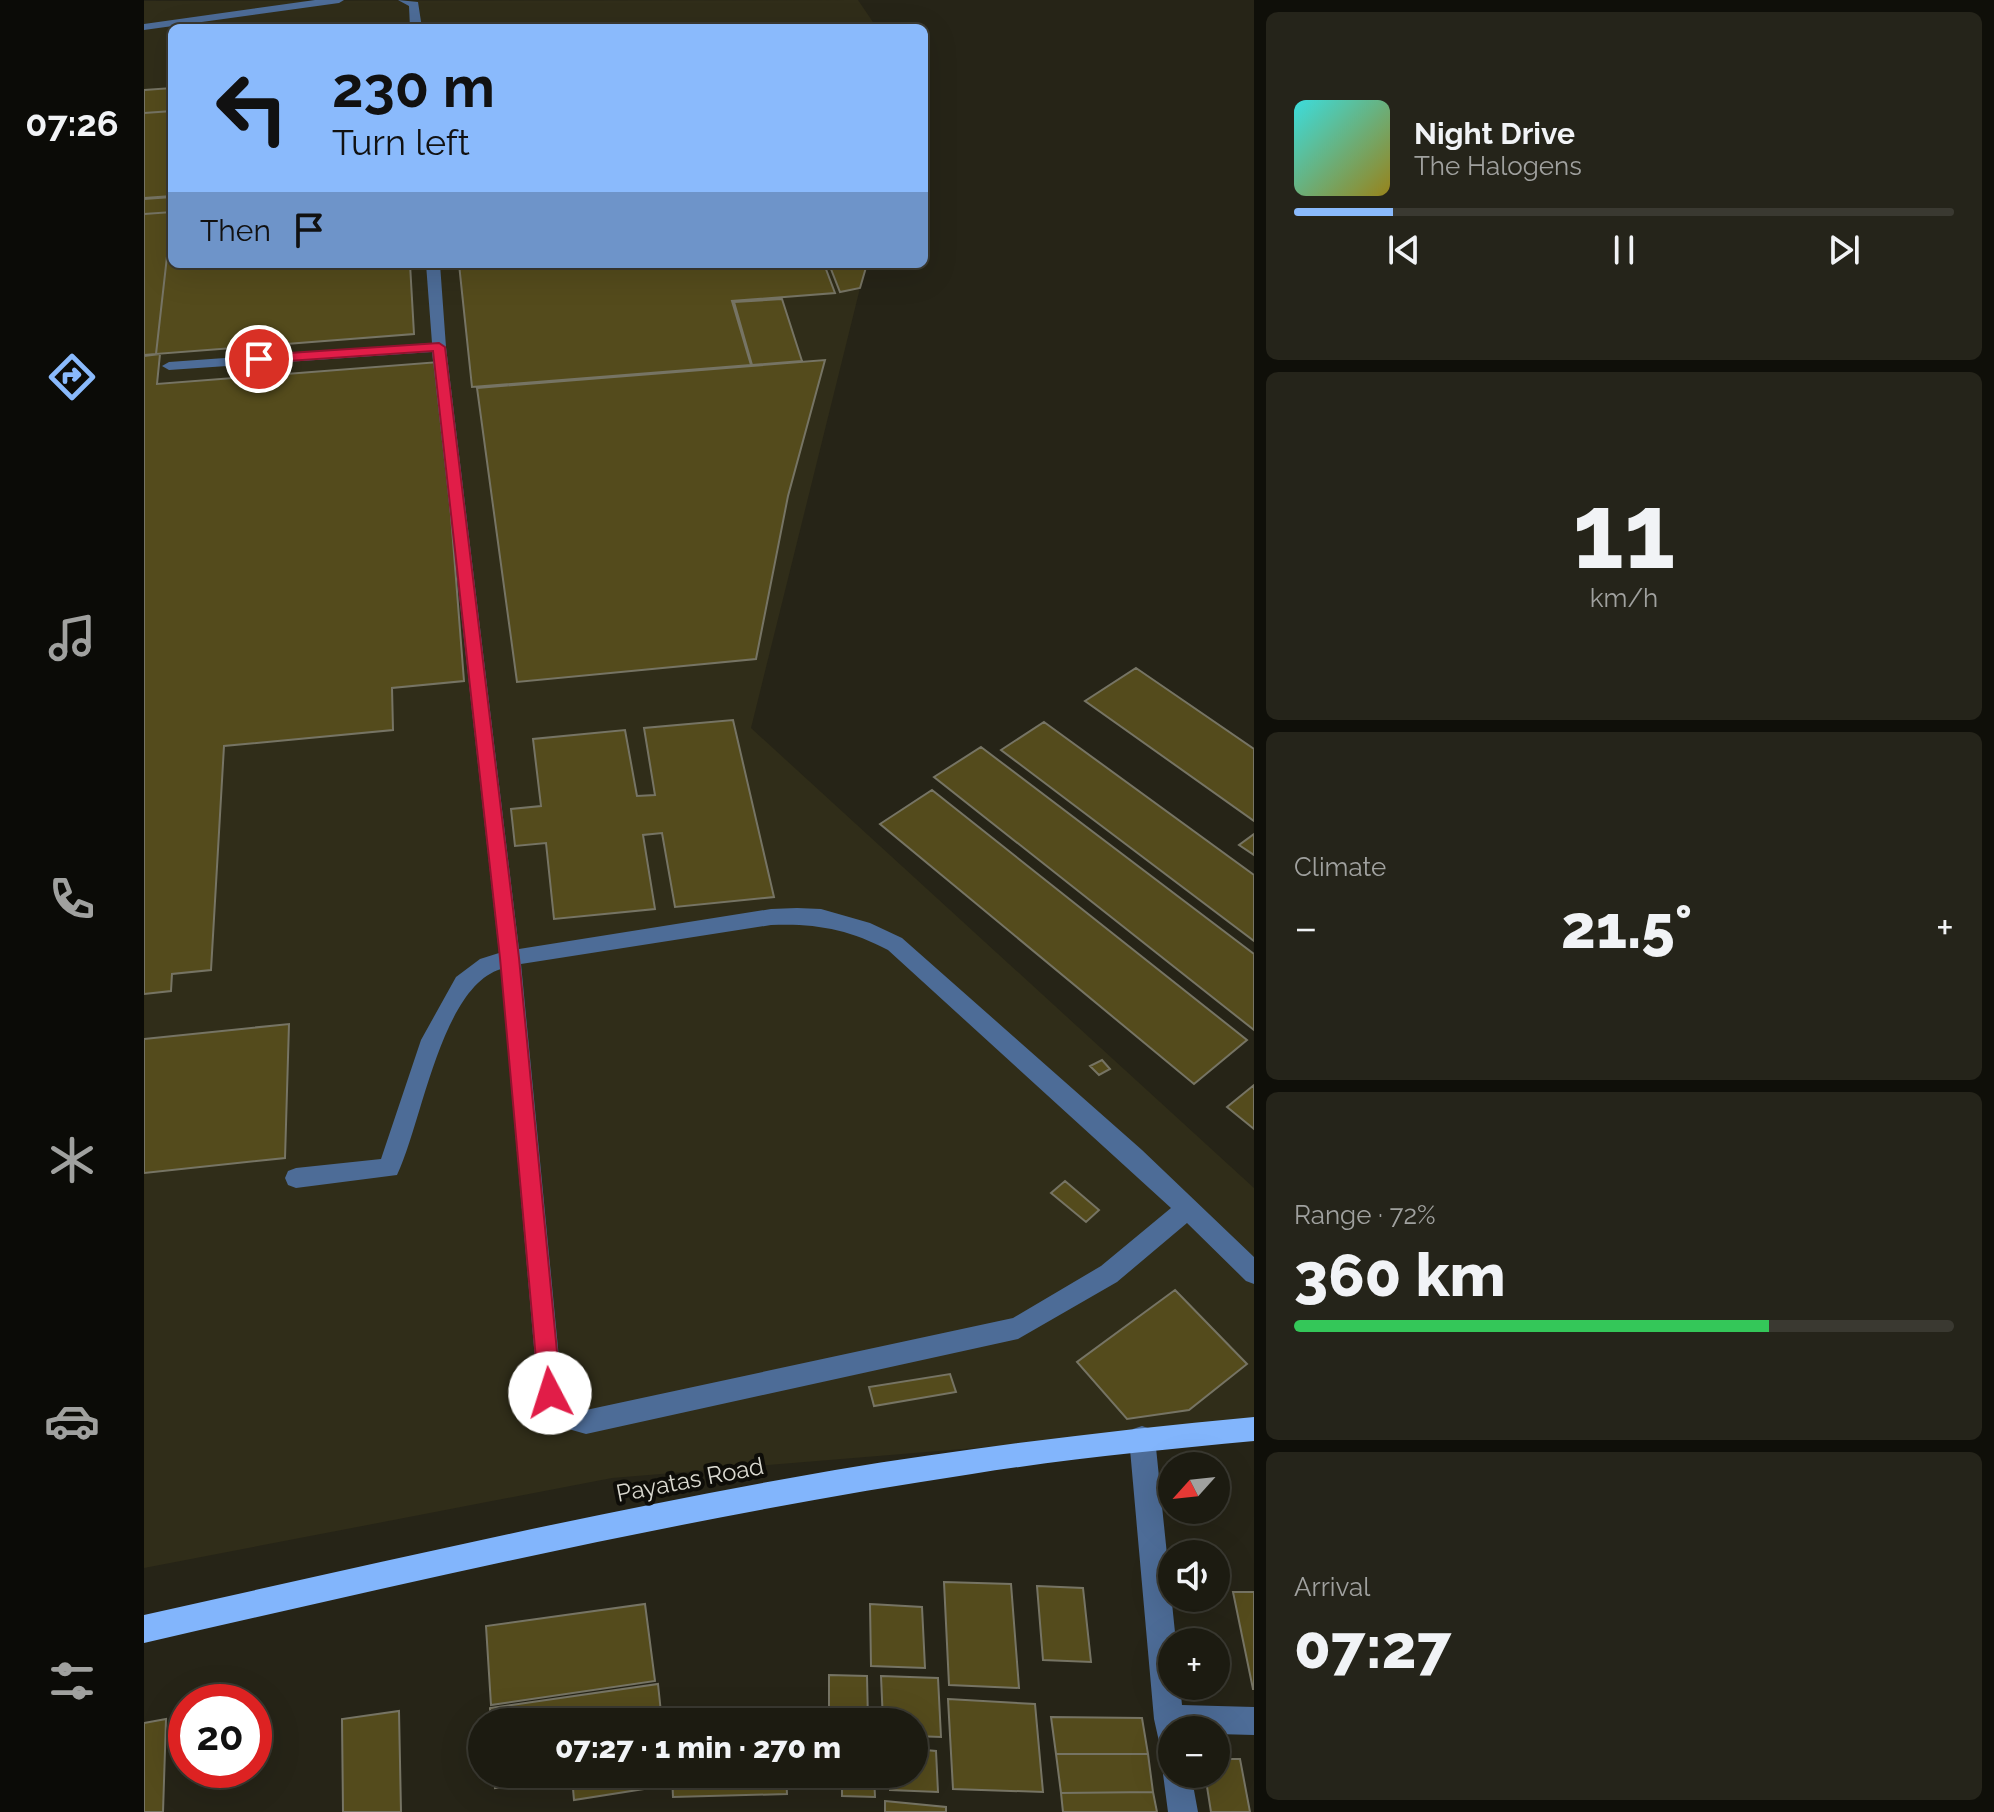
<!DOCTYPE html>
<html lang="en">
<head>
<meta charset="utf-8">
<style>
	body { margin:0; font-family:Raleway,sans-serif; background:#25241a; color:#f1f3f6; height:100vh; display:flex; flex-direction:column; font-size:30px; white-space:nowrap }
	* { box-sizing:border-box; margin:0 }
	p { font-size:26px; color:#a0a19f }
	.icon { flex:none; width:44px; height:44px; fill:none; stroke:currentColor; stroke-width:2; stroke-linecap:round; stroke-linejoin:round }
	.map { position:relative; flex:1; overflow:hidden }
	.drawer { display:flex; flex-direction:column; gap:12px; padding:12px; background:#0f0f09; width:740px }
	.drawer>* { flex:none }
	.hud { position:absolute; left:24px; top:24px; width:760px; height:244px; border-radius:12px; box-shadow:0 8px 32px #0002,0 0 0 2px #3a3931; background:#8abafc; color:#111; overflow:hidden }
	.needle { width:52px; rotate:243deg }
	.buttons { position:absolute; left:1014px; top:1452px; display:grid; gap:16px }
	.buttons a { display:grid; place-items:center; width:72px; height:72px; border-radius:50%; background:#1c1b11; box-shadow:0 8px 32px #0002,0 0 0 2px #3a3931; font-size:40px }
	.speed { position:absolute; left:24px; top:1684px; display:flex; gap:16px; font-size:40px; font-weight:700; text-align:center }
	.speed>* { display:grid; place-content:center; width:104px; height:104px; border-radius:50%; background:#1c1b11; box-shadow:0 8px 32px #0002,0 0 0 2px #3a3931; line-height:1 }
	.speed .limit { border:12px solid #d22; background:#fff; color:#111 }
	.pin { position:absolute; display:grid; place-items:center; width:68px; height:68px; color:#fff; margin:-34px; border:4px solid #fff; border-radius:50%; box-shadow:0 2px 8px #0007 }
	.me { position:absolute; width:88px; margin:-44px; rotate:355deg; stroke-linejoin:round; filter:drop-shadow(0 0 6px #0008) }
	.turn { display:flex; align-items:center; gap:28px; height:168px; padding:0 32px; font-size:36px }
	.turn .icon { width:104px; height:104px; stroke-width:2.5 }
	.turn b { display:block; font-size:56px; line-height:68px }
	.then { display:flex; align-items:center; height:76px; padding:0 32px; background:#0003; gap:16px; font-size:30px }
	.big { font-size:60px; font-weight:800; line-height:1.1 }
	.drawer .widget { flex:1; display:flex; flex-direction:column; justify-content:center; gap:12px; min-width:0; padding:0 28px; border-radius:12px; background:#25241a }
	.drawer .dial { align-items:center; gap:0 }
	.dial b { font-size:104px; line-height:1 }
	.song { display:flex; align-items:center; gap:24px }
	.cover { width:96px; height:96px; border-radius:12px; background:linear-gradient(135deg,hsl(180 70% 55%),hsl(50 70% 35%)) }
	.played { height:8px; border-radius:4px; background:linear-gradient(90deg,#8abafc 15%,#3a3931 15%) }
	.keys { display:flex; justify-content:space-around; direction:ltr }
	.heat { display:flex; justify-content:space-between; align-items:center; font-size:44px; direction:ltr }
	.charge { height:12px; border-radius:6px; background:linear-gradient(90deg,#34c759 72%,#3a3931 0) }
	.trip { position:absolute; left:324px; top:1708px; width:460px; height:80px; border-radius:40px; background:#1c1b11; box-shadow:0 8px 32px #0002,0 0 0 2px #3a3931; font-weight:800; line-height:80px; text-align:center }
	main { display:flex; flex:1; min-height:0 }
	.tab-bar { display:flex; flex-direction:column; width:144px; justify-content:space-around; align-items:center; background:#0b0b07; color:#a0a19f }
	.tab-bar .icon { width:56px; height:56px }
	.tab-bar .on { color:#8abafc }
	.tab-bar b { font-size:36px; color:#f1f3f6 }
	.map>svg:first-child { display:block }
</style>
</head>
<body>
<main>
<nav class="tab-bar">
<b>07:26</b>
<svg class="icon on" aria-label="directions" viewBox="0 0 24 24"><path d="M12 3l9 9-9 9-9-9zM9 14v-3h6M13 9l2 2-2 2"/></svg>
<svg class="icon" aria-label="music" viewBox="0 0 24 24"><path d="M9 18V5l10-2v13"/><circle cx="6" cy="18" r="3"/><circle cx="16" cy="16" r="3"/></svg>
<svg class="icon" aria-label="phone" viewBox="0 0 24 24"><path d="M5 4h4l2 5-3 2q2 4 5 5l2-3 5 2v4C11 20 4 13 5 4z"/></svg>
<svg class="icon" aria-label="climate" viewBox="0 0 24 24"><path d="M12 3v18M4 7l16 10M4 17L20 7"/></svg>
<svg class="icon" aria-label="car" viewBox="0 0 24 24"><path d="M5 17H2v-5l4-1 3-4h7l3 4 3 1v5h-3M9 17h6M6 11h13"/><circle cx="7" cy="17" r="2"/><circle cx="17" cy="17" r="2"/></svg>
<svg class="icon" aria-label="filters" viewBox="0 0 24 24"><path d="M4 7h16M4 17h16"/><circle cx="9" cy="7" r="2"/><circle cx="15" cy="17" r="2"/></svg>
</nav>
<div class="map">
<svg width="1110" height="1812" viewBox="0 0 1110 1812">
	<rect width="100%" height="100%" fill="#262417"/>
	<path fill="#302d19" d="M714 0 733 28H28V264H722L607 728 1110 1188V1425L468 1478 0 1568V1Z"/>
	<path fill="#544b1c" stroke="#767464" stroke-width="2" d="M28 88V111L0 113V90Z
		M28 111V196L0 198V113Z
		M28 197V264H266L270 334 12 354 28 212 0 214V199Z
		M28 212 12 354 0 355V214Z
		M315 264H680L691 293 588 301 607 365 328 387Z
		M685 264H723L716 288 696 292Z
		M638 299 658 361 608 365 590 302Z
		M16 354 13 384 295 362 320 681 248 688 249 730 80 746 67 970 28 974 27 991 0 994V356Z
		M681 360 644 496 612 659 373 682 333 388Z
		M992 668 1110 749V821L941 701Z
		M589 720 630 897 531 907 518 833 499 835 511 909 410 919 402 843 371 846 367 809 397 806 389 739 481 730 493 796 511 795 500 728Z
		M900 722 1110 875V941L857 750Z
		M837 747 1110 954V1030L790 777Z
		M788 790 1103 1040 1050 1084 736 824Z
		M1110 834V855L1095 845Z
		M145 1024 141 1158 0 1173V1039Z
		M958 1060 966 1069 955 1075 946 1066Z
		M1110 1085V1129L1083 1107Z
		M921 1181 955 1210 942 1222 907 1193Z
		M1031 1290 1103 1364 1045 1410 983 1419 933 1362Z
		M806 1374 812 1392 730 1406 725 1387Z
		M800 1582 867 1584 875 1688 805 1685Z
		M893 1586 939 1588 947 1662 899 1660Z
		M1089 1592H1110V1689H1109Z
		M501 1604 511 1681 347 1705 342 1626Z
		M726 1604 778 1607 781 1668 727 1666Z
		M685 1675 723 1676 724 1721 685 1720Z
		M737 1676 794 1678 797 1737 770 1736V1722H739Z
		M514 1684 518 1722H347L346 1708Z
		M804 1699 891 1704 899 1792 809 1789Z
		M255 1711 257 1812H199L198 1719Z
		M907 1717 998 1718 1004 1754H912Z
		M22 1719 19 1812H0V1723Z
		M770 1749 792 1751 794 1792 746 1790V1774H770Z
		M912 1754H1004L1009 1792 917 1793Z
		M1072 1759H1096L1106 1812H1067L1061 1774H1072Z
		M350 1774H524L526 1785 430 1800 428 1777 351 1788Z
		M528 1774H642L643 1794 529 1797Z
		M698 1774H730L731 1797 698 1796Z
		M1009 1792 1013 1812H919L917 1793Z
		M741 1801 802 1807V1812H741Z"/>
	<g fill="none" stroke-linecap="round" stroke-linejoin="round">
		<path fill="#4d6c97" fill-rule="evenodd" d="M171 0H200L195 3 0 30V24Z
			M254 0 274 2 278 28H266L265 6Z
			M282 264H296L302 347 375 949 627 909 653 908 677 909 726 923 758 938 998 1150 1110 1257V1284L1102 1281 1043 1223 973 1282 874 1339 442 1434 414 1426 394 1393 357 969C297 987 278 1123 253 1175L152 1188 144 1185 141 1178 144 1171 152 1168 237 1159 277 1040 312 977 336 959 355 953 288 352 25 370 18 366 25 362 288 343ZM627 925C670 923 705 929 744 950L1027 1208 957 1266 869 1318 442 1410 431 1407 418 1389 377 964Z
			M998 1426 1007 1429 1011 1438 1032 1642H1028V1686H1036L1038 1705 1110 1707V1735L1072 1734V1730H1028V1759L1018 1755 1010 1719 985 1438 989 1429Z
			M1028 1762V1774H1047L1054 1812H1024L1019 1774 1023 1764Z"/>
		<path fill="#82b5fc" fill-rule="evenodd" d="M1110 1417V1441C1016 1450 922 1459 828 1474 549 1516 275 1580 0 1643V1615C229 1564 459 1510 691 1470 830 1447 970 1430 1110 1417Z"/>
	</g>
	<path fill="#e11d48" stroke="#92132f" stroke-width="2" d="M295 343 301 347 375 958 417 1393 414 1401 406 1404 398 1401 395 1393 356 958 289 351 115 363 108 359 115 355Z"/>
	<g text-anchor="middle" stroke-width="8" stroke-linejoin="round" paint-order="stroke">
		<g font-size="24" fill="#dad9d0" stroke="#0e0d08">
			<text transform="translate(546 1480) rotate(-11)" y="8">Payatas Road</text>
		</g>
	</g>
</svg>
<div class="buttons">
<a><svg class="needle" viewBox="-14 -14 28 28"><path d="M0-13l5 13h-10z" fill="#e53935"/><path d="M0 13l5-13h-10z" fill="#a0a19f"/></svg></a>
<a><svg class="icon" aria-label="sound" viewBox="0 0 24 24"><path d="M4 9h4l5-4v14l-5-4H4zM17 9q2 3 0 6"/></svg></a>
<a>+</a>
<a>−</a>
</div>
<div class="speed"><div class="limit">20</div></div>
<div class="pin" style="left:115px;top:359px;background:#d93025"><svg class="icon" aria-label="arrive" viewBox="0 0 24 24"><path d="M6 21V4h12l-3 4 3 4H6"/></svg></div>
<svg class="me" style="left:406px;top:1393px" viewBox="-20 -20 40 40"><circle r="19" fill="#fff"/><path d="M0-13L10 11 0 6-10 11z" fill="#e11d48"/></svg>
<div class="trip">07:27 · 1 min · 270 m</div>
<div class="hud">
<div class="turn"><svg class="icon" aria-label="left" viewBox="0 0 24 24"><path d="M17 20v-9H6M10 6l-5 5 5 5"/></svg><div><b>230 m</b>Turn left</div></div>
<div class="then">Then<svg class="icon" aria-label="arrive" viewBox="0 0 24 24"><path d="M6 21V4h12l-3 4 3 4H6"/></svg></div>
</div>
</div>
<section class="drawer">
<div class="widget">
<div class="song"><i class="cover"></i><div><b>Night Drive</b><p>The Halogens</p></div></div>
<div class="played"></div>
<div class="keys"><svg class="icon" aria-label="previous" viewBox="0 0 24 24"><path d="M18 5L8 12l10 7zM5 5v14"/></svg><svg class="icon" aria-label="pause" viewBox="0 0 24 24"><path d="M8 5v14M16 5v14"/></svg><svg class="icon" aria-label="next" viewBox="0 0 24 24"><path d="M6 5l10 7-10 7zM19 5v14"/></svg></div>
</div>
<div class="widget dial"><b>11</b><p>km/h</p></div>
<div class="widget"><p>Climate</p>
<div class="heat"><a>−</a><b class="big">21.5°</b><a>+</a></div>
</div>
<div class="widget"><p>Range · 72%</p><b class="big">360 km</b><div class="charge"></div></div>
<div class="widget"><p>Arrival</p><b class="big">07:27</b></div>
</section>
</main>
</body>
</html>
